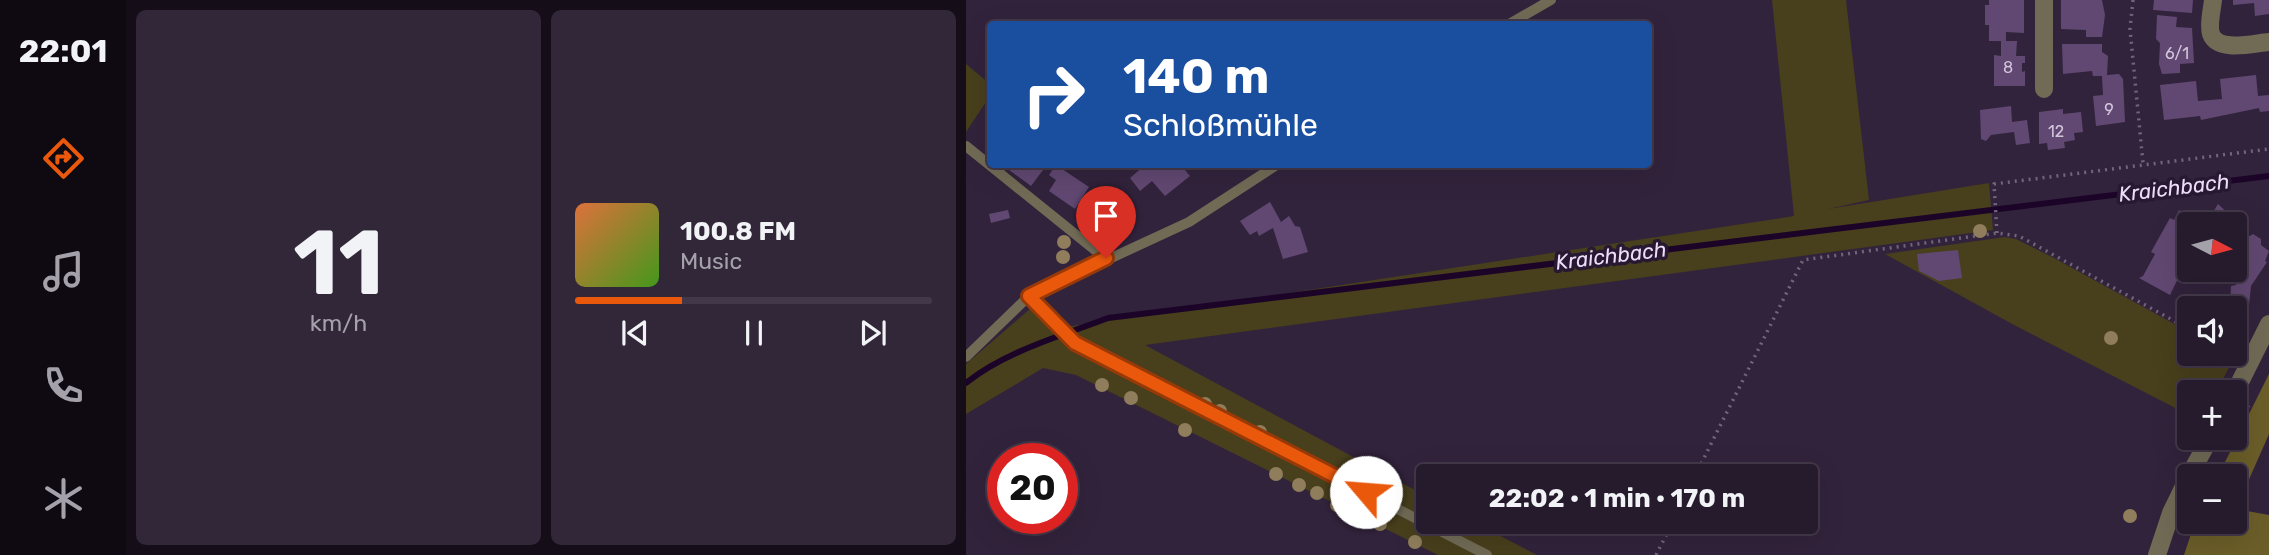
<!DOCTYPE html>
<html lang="en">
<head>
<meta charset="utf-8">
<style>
	body { margin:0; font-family:Rubik,sans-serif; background:#322739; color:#f1f3f6; height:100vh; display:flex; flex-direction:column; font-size:26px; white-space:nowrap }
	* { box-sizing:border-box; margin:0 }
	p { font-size:23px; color:#a4a1aa }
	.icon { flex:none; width:38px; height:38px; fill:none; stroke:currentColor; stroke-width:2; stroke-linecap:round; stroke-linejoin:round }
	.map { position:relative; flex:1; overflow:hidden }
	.drawer { display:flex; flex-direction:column; gap:10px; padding:10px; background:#150e19; width:840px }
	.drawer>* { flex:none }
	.guide { position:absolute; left:21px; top:21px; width:665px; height:147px; border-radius:7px; box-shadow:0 7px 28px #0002,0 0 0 2px #423849; background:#1a4fa0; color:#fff; overflow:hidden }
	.needle { width:46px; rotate:96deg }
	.buttons { position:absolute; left:1211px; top:212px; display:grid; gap:14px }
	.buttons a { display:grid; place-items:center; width:70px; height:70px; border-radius:7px; background:#261a2d; box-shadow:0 7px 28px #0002,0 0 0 2px #423849; font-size:35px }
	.speed { position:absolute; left:21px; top:443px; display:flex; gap:14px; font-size:35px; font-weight:700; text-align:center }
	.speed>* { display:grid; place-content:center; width:91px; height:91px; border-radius:50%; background:#261a2d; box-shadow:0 7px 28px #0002,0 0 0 2px #423849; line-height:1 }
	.speed .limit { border:10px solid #d22; background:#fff; color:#111 }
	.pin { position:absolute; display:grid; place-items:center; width:60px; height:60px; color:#fff; margin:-72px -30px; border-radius:50% 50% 50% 0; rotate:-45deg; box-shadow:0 0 7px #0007 }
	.pin .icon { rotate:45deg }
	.me { position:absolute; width:77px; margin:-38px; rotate:297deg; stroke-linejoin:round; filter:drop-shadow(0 0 5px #0008) }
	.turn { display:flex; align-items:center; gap:24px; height:147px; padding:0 21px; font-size:32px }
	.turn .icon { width:91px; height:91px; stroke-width:2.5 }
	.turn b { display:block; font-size:49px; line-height:60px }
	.drawer .card { flex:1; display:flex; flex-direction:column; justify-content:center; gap:10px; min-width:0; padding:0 24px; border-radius:10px; background:#322739 }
	.drawer .dial { align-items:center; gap:0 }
	.dial b { font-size:91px; line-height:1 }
	.song { display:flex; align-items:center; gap:21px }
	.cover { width:84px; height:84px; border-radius:10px; background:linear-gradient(135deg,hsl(20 70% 55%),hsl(100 70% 35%)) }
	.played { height:7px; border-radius:4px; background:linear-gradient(90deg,#ea580c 30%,#423849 30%) }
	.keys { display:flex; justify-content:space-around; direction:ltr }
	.drawer .tiles { flex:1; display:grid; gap:10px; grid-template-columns:repeat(2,1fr) }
	.trip { position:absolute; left:450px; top:464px; width:402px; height:70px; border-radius:7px; background:#261a2d; box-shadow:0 7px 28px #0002,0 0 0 2px #423849; font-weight:700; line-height:70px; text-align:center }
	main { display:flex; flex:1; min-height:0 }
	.tabs { display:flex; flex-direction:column; width:126px; justify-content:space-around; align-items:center; background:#0f0a12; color:#a4a1aa }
	.tabs .icon { width:49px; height:49px }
	.tabs .on { color:#ea580c }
	.tabs b { font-size:32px; color:#f1f3f6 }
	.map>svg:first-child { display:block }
</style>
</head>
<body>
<main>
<nav class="tabs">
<b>22:01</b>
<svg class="icon on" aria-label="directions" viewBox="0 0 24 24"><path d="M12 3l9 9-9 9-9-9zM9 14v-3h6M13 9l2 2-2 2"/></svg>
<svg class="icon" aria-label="music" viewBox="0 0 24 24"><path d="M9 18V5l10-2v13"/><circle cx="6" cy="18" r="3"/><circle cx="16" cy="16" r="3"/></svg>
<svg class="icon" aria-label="phone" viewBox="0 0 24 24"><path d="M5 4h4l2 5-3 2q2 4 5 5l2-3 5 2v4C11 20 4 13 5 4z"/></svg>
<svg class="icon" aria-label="climate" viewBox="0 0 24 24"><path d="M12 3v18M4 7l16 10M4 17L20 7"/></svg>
</nav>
<section class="drawer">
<div class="tiles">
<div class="card dial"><b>11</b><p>km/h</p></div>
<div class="card">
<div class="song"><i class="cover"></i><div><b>100.8 FM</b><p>Music</p></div></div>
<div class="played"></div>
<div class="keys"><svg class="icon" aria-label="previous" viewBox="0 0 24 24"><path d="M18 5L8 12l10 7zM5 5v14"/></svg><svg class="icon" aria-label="pause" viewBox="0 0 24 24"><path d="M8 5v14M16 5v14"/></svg><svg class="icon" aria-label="next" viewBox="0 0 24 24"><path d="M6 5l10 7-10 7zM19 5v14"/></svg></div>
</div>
</div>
</section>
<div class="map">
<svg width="1303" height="555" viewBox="0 0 1303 555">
	<rect width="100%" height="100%" fill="#32233c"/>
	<path fill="#483f1c" d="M806 0H880L903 200 862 209 1023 183 1027 230 179 345 462 497V522H508L571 555H472L110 375 77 368 0 414V364L64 309 79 306 100 327 828 216Z
		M0 64 24 84V96L0 132Z
		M1039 237 1050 239 1088 258 1223 332V354H1262L1268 357 1251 392H1223V415L1048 325 919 254Z"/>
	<path fill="#6b5e29" d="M1303 374V434L1270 509 1303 515V555H1218L1229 522H1269V476H1252Z"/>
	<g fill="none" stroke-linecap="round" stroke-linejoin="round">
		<path stroke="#1c0429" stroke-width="6" d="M0 383C40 351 95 336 142 318L1303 176"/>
	</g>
	<path fill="#614872" d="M1023 0H1058V33L1040 32V41H1051L1050 56H1059V63H1056V72L1059 71V86H1028V55L1035 56V41H1023V25H1019V5H1023Z
		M1095 0H1136L1139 15 1136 37H1120V30L1095 29Z
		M1188 0H1227L1226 13 1187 10Z
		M1267 0H1303V14L1289 16 1288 3 1267 5Z
		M1191 15 1211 17 1210 27 1226 28 1228 63 1214 64V73L1196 74 1193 64 1194 43 1190 39Z
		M1096 44H1136V52L1142 56 1141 75 1153 74 1157 79 1159 122 1130 126 1127 96 1137 95 1136 76H1127L1126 71 1097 74Z
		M1290 75 1292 96 1303 95V111L1294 112 1293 108 1235 120 1234 116 1198 120 1194 85 1230 81 1232 101 1256 99 1254 79Z
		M1045 106 1046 122 1061 120 1064 143 1050 145 1048 132 1025 135 1020 141 1015 139 1014 110Z
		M1097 109V114L1115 112 1117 132 1108 133 1109 140 1098 142 1099 148 1082 150 1081 143 1073 144V112Z
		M35 164H70L77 170 65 186Z
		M180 164H214L224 176 199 196 186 181 174 191 164 178Z
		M90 165 123 187 109 209 83 191 90 180 83 175Z
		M304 202 315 222 323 216 329 226 334 227 342 252 317 259 307 228 293 236 291 231 284 235 274 221Z
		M1252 204 1267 218 1263 224H1240Z
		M42 210 44 218 25 223 23 214Z
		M1213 210 1229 219 1223 224V256L1204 295 1173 278 1177 276 1189 254 1185 252 1204 218 1208 220Z
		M1287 234 1295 239V245L1303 251 1299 261 1301 262 1285 286 1283 305 1264 303 1265 286 1270 285 1272 279 1255 270H1269V246L1275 249 1282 237Z
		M992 250 996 278 973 281 953 271 951 254Z"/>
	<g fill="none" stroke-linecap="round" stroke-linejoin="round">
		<path stroke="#72657b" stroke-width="3.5" stroke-dasharray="2 5" stroke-linecap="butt" d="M1167 0 1164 29 1177 163
			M1031 233 1028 184 1303 149
			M1269 432 1283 404
			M729 476 837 260 1031 233 1053 236 1223 329
			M1220 533 1224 522
			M690 555 707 522"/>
		<path stroke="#716b56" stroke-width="10" d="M543 24 585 0
			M0 146 140 259
			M63 296 109 343 521 555
			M0 357 63 296 223 222 312 164"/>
		<path stroke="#716b56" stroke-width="18" d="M1078 0V89
			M1247 0C1246 10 1242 25 1245 34 1252 53 1288 43 1303 42"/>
		<path stroke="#716b56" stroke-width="18" d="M1269 392 1303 324
			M1223 476 1244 438
			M1191 555 1205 513 1223 476"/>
	</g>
	<g fill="#8f7d5b">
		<circle cx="1014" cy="231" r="7"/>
		<circle cx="98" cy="242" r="7"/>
		<circle cx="97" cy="257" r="7"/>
		<circle cx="1145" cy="338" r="7"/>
		<circle cx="136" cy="385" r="7"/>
		<circle cx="165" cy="398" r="7"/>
		<circle cx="239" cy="404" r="7"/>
		<circle cx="254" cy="411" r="7"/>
		<circle cx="219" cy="430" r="7"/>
		<circle cx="294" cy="432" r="7"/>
		<circle cx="310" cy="474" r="7"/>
		<circle cx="391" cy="482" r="7"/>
		<circle cx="333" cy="485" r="7"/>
		<circle cx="351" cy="493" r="7"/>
		<circle cx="371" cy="505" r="7"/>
		<circle cx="1164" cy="516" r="7"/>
		<circle cx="414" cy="524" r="7"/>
		<circle cx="449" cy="542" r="7"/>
	</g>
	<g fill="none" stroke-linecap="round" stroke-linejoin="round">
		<defs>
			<path id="route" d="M140 258 63 296 109 343 400 492"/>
		</defs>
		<use href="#route" stroke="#983908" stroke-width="18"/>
		<use href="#route" stroke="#ea580c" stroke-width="12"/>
	</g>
	<g text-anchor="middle" stroke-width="7" stroke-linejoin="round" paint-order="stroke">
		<g font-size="16" fill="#d2c6db">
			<text x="1211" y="59">6/1</text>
			<text x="1042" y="73">8</text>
			<text x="1143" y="115">9</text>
			<text x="1090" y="137">12</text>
		</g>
		<g font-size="21" font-style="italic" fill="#edddf9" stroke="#281932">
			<text transform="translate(1208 188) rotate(-7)" y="7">Kraichbach</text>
			<text transform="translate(645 256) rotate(-7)" y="7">Kraichbach</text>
		</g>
	</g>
</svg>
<div class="buttons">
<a><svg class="needle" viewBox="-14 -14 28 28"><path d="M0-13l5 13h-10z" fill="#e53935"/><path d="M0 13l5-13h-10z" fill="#a4a1aa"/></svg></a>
<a><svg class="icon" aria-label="sound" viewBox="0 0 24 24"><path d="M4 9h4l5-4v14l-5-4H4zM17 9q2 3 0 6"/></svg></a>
<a>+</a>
<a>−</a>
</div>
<div class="speed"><div class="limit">20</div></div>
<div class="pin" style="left:140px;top:258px;background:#d93025"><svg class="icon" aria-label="arrive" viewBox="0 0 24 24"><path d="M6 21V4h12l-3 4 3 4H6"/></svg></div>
<svg class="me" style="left:400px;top:492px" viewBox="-20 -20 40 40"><circle r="19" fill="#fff"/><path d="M0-13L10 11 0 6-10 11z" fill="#ea580c"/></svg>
<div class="trip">22:02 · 1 min · 170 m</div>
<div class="guide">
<div class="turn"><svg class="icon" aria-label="right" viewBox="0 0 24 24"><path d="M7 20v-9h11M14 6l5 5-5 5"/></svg><div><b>140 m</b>Schloßmühle</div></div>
</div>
</div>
</main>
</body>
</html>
